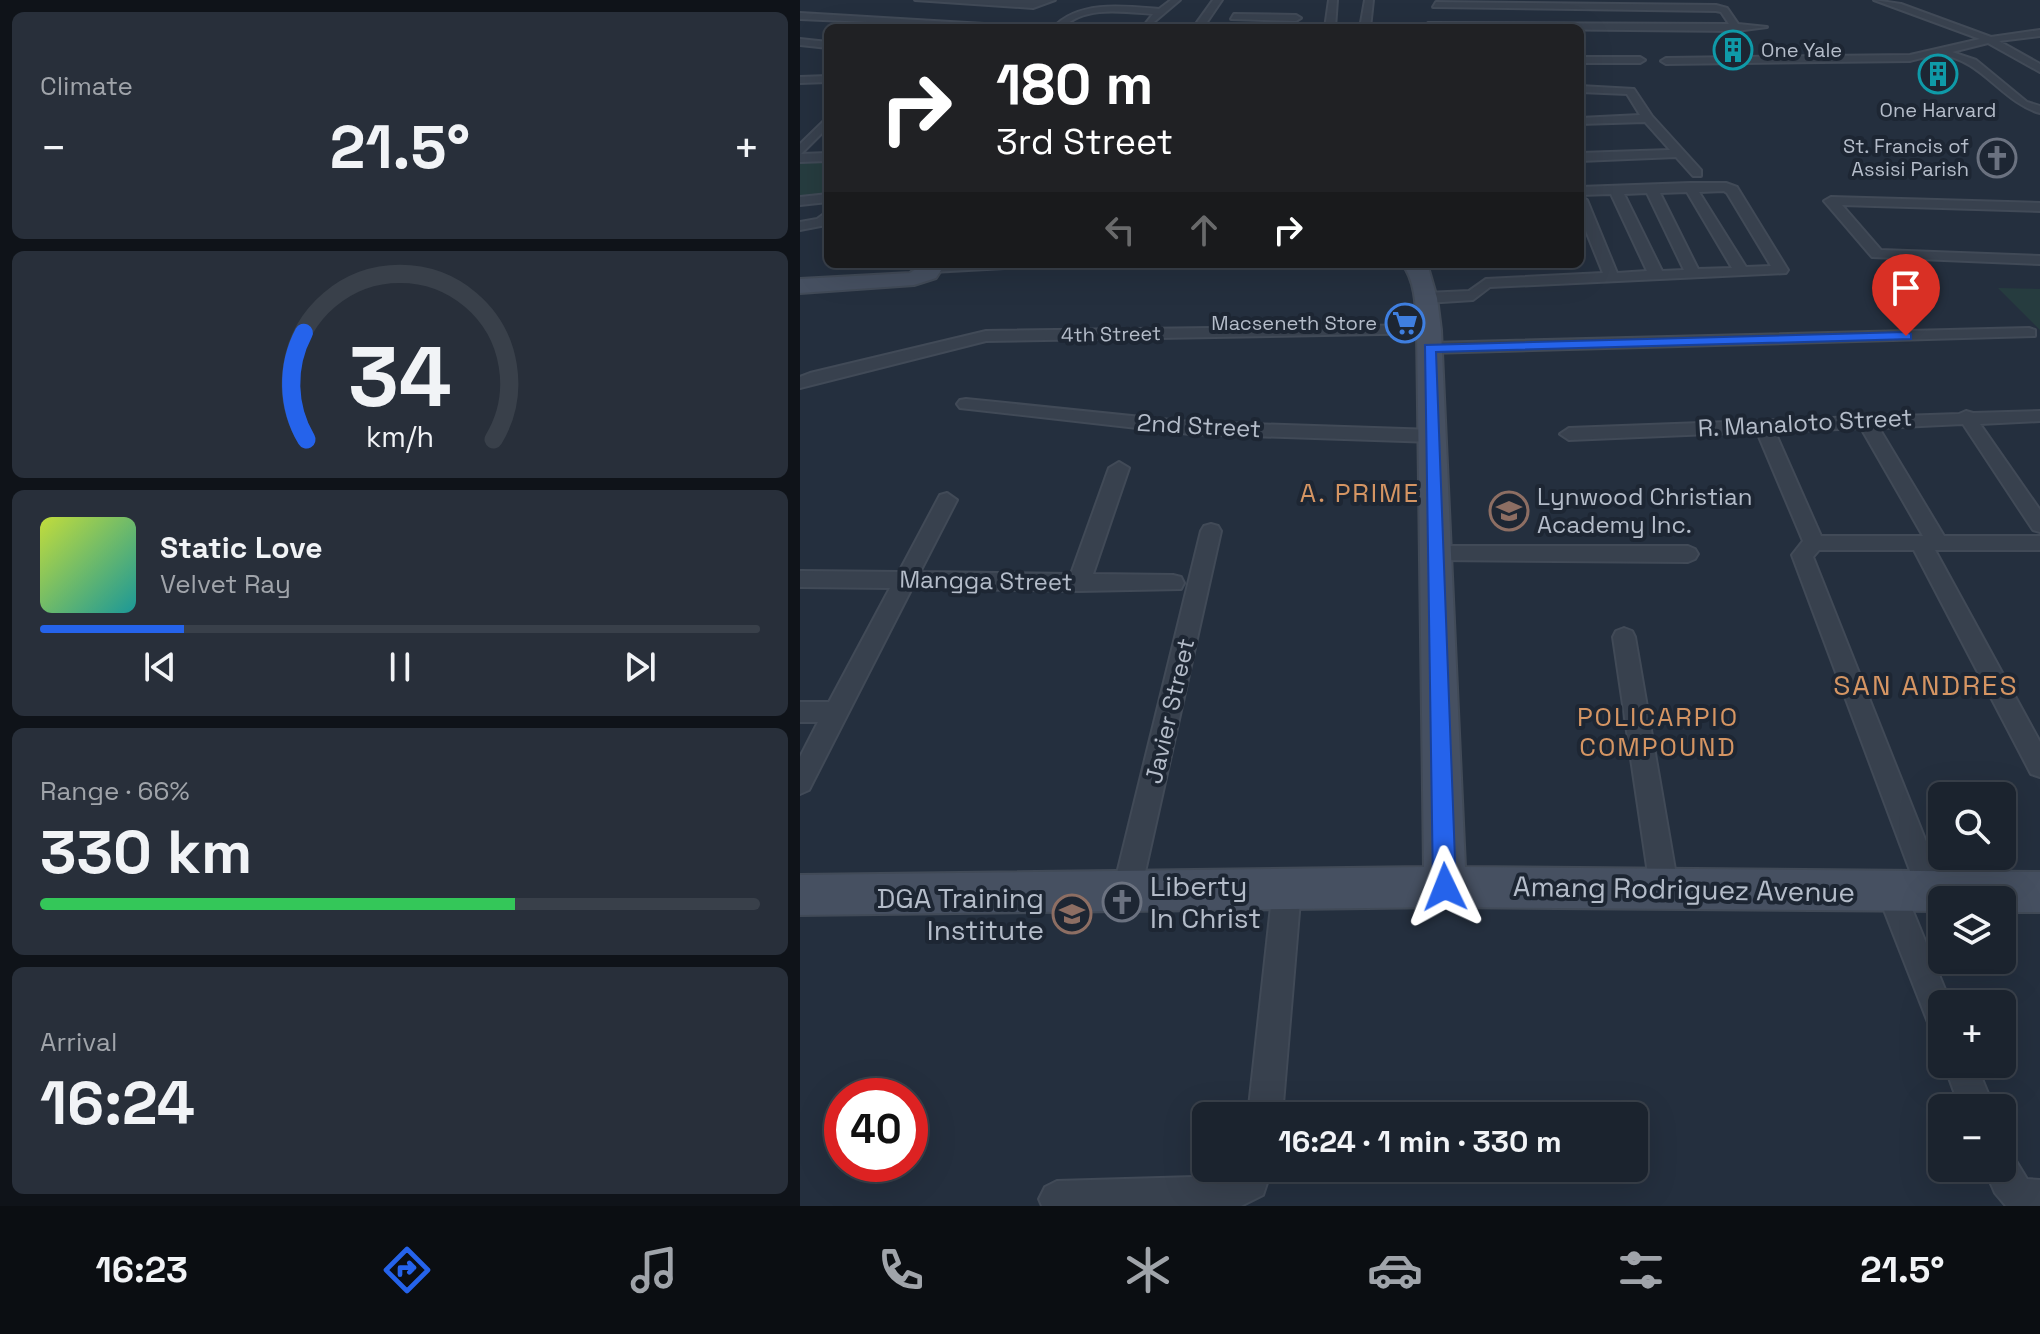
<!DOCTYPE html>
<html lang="en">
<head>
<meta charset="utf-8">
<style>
	body { margin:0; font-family:"Space Grotesk",sans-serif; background:#282f3a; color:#f1f3f6; height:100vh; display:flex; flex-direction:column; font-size:30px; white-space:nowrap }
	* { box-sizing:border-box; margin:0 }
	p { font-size:26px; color:#a0a4aa }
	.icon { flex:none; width:44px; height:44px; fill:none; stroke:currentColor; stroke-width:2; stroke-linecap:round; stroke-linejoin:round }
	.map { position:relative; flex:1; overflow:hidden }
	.sheet { display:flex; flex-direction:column; gap:12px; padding:12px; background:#0f1319; width:800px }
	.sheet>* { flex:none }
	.guide { position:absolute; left:24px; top:24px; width:760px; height:244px; border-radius:12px; box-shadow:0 8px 32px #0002,0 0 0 2px #39404a; background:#202124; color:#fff; overflow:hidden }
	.fabs { position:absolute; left:1128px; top:782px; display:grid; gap:16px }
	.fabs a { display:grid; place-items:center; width:88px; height:88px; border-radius:12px; background:#1b232e; box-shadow:0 8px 32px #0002,0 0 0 2px #39404a; font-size:40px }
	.speed { position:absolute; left:24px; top:1078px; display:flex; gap:16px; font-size:40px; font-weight:700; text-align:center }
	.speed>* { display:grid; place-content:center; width:104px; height:104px; border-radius:50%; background:#1b232e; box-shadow:0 8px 32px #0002,0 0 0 2px #39404a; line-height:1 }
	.speed .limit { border:12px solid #d22; background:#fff; color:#111 }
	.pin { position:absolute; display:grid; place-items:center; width:68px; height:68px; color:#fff; margin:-82px -34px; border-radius:50% 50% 50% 0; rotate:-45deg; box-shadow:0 0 8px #0007 }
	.pin .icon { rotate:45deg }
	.me { position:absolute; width:88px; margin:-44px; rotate:358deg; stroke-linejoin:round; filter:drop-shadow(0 0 6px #0008) }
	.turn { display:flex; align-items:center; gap:28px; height:168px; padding:0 40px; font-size:36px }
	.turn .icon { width:104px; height:104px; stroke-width:2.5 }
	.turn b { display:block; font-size:56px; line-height:68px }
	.lanes { display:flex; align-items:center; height:76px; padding:0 40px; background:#0003; justify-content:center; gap:40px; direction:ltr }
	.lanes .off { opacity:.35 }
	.big { font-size:60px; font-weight:600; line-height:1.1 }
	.sheet .widget { flex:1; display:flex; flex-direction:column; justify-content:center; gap:12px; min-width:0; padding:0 28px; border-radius:12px; background:#282f3a }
	.sheet .dial { align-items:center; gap:0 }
	.dial svg { height:208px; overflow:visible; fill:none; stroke:#39404a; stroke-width:7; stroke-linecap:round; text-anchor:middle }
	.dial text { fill:#f1f3f6; stroke:none }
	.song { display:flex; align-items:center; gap:24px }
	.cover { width:96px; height:96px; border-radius:12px; background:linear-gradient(135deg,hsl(70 70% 55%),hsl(180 70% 35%)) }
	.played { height:8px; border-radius:4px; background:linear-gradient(90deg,#2563eb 20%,#39404a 20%) }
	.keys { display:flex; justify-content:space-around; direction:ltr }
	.heat { display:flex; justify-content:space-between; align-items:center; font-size:44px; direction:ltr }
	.charge { height:12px; border-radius:6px; background:linear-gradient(90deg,#34c759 66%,#39404a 0) }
	.trip { position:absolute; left:392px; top:1102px; width:456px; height:80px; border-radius:12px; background:#1b232e; box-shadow:0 8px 32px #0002,0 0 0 2px #39404a; font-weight:600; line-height:80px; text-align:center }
	.dock { display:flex; height:128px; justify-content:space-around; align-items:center; background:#0b0e12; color:#a0a4aa }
	.dock .icon { width:56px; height:56px }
	.dock .selected { color:#2563eb }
	.dock b { font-size:36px; color:#f1f3f6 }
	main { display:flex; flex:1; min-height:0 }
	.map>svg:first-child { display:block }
</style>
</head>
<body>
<main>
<section class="sheet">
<div class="widget"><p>Climate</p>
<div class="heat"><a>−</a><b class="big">21.5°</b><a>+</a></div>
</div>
<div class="widget dial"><svg viewBox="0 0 100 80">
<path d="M14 69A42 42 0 1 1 86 69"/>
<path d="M14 69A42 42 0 0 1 13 28" stroke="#2563eb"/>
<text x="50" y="56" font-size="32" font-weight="700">34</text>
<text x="50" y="72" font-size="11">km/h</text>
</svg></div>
<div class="widget">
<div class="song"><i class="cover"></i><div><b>Static Love</b><p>Velvet Ray</p></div></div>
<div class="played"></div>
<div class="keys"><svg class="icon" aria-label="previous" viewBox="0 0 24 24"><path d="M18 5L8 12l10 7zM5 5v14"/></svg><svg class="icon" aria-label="pause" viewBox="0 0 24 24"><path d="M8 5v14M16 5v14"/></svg><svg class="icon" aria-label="next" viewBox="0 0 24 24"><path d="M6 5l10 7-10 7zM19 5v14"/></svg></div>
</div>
<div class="widget"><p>Range · 66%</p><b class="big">330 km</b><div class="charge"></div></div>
<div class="widget"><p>Arrival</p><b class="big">16:24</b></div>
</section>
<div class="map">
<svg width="1240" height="1206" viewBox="0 0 1240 1206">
	<rect width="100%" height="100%" fill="#242f3e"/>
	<path fill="#263c3f" d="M28 159V193L24 198 0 201V161Z
		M1198 288 1240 289V330Z"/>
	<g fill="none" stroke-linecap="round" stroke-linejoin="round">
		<defs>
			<path id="street" d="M115 0H255L233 8Z
				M371 0H380L354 22 352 28H342L353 14C325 12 284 5 263 28H253C278 0 325 6 359 9Z
				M413 0H422L403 28H393Z
				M529 0H537L535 28H525Z
				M565 0H573L570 28H560Z
				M1074 0 1101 4 1191 37 1240 30V36L1199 41 1240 64V72L1188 43 1152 52 1176 60 1227 102 1240 106V113C1203 103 1181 59 1141 55 1133 54 1119 59 1110 61L866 64 861 61 866 58 1110 55 1180 39Z
				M636 2 916 5 927 8 938 24 967 27 936 31 625 28 628 23 929 24 921 12 916 11 633 7Z
				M0 13 201 25 206 28 0 19Z
				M434 14 496 15 501 18 496 21 431 19Z
				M585 25 592 26 594 28H580Z
				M0 39 28 42V48L0 45Z
				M780 57H840L845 60 840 63H780Z
				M28 76V82L0 83V77Z
				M780 86 834 89 852 116 901 170V176H893L876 157 780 161V153L870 150 845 122 780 124V118L840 115 827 94 780 92Z
				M28 117V127L1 154 28 153V161L0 162V144Z
				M890 183H926L937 187 988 270 986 273 690 287 673 300 626 303 618 298 626 293 669 291 686 279 803 273 780 216V196L787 200 817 273 847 271 811 194 780 195V187ZM924 191 927 193 971 266 946 267 899 192ZM887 192 932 268 898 269 860 193ZM847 193 884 270 862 271 824 194Z
				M28 194V202L0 205V197Z
				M1031 197 1240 203V211L1042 205 1081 250 1240 256V264L1072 257 1024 201Z
				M28 211 26 225 0 230V222L17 219Z
				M130 264H212L205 268 132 272 125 268Z
				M629 325 637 330 635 333 186 341 0 388V377L10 373 186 331Z
				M1229 328 1235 330V336L629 353 621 348 629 343Z
				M166 399 390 422 634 430 643 436 634 442 390 434 160 408 157 404 160 400Z
				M1166 411 1173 413 1240 411V421L1180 424 1240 510V532L1233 530 1163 424 1079 428 1144 536H1240V550H1135L1240 742V777L1231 774 1114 550H1019L1013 557 1146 892 1142 902 1132 906 1122 902 1118 892 992 555 1003 541 957 432 769 440 760 434 769 428 1058 417 1065 414 1072 417 1159 414ZM1061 428 1123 536H1021L975 432Z
				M319 462 329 468 293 574 373 575 381 577 384 583 381 589 279 591 112 588 9 790 0 794V757L18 722H0V702H29L90 588 0 587V571L99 572 140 495 147 493 157 500 120 572 271 574 309 468Z
				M411 524 418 526 421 531 341 890 337 900 327 904 317 900 313 890 401 531 404 526Z
				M636 546H888L895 549 898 554 895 559 888 562 636 560 629 558 626 553 629 548Z
				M824 628 832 631 835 637 878 887 874 897 864 901 854 897 850 887 813 637 816 631Z
				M487 874 497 878 501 888 482 1116H448L473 888 477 878Z
				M1091 878 1101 882 1151 1004H1142V1035L1131 1030 1077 892 1081 882Z
				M1144 1064H1176L1194 1108H1160Z
				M1202 1151 1213 1156 1227 1179 1240 1180V1206H1206L1195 1193 1184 1168H1202Z
				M438 1168H472L463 1195 441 1206H242L239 1199 245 1187 257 1181 428 1176Z"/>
			<path id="secondary" d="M123 264H145L136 278 114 285 0 293V279L110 273Z
				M602 264H626L628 267 637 298 641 330 665 867 1240 872V912H1202V900H1142V911L645 907 0 915V875L624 867 617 330C616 309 616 281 602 264Z"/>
		</defs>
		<use href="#street" stroke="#414a57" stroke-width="4"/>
		<use href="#secondary" stroke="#414a57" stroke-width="4"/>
		<use href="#street" fill="#38414e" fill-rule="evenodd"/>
		<use href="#secondary" fill="#465061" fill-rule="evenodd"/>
	</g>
	<path fill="#2563eb" stroke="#184099" stroke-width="2" d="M1106 332 1111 334V339L636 352 656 887 653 895 645 898 637 895 633 887 625 345Z"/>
	<defs>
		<symbol id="building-ring" viewBox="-11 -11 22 22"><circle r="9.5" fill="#1d2633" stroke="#0f9aa8" stroke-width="1.5"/><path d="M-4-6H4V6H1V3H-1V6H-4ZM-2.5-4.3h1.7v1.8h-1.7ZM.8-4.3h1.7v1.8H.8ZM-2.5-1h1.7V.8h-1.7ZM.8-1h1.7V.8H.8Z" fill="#0f9aa8"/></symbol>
		<symbol id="church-ring" viewBox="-11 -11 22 22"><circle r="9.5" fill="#1d2633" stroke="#6b7280" stroke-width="1.5"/><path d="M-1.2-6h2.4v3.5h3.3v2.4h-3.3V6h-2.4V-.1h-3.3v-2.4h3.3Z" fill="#6b7280"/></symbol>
		<symbol id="supermarket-ring" viewBox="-11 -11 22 22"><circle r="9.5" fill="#1d2633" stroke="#3f7fe0" stroke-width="1.5"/><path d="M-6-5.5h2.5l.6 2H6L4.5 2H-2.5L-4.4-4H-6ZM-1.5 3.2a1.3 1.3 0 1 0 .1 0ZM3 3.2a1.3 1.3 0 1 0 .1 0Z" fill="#3f7fe0"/></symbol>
		<symbol id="school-ring" viewBox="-11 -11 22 22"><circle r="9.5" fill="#1d2633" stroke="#8d6e63" stroke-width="1.5"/><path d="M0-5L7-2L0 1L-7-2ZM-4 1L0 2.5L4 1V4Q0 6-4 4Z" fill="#8d6e63"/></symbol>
	</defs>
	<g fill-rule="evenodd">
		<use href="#building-ring" x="911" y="28" width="44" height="44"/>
		<use href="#building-ring" x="1116" y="52" width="44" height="44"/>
		<use href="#church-ring" x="1175" y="136" width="44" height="44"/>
		<use href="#supermarket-ring" x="583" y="301" width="44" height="44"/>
		<use href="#school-ring" x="687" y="489" width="44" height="44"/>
		<use href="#church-ring" x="300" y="880" width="44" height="44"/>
		<use href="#school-ring" x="250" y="892" width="44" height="44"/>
	</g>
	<g text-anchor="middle" stroke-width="8" stroke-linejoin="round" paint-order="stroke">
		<g font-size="20" fill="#b4bcc9" stroke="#1d2633" text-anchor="end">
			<text x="961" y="57" text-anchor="start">One Yale</text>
			<text x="1138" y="117" text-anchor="middle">One Harvard</text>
			<text x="1169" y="153">St. Francis of<tspan x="1169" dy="23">Assisi Parish</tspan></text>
			<text x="577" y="330">Macseneth Store</text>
		</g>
		<g font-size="20" fill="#b4bcc9" stroke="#1d2633">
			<text transform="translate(311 334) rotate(-1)" y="7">4th Street</text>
		</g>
		<g font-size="24" fill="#b4bcc9" stroke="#1d2633">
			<text transform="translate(1005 423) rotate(-3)" y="8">R. Manaloto Street</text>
			<text transform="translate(399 426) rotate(3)" y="8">2nd Street</text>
			<text transform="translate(186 581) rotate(1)" y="8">Mangga Street</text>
			<text transform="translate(370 711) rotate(-77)" y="8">Javier Street</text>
		</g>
		<g font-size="24" fill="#b4bcc9" stroke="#1d2633" text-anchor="start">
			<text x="737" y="505">Lynwood Christian<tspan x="737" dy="28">Academy Inc.</tspan></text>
		</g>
		<g font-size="26" letter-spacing="2" fill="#d59563" stroke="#1d2633">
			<text x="560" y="502">A. PRIME</text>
			<text x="858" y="726">POLICARPIO<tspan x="858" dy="30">COMPOUND</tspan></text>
		</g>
		<g font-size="28" letter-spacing="2" fill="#d59563" stroke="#1d2633">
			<text x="1126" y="695">SAN ANDRES</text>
		</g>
		<g font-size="28" fill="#b4bcc9" stroke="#1d2633" text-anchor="start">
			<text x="350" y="896">Liberty<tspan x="350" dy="32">In Christ</tspan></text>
			<text x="244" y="908" text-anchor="end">DGA Training<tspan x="244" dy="32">Institute</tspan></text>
		</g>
		<g font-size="28" fill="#b4bcc9" stroke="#1d2633">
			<text transform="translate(884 889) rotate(1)" y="10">Amang Rodriguez Avenue</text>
		</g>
	</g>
</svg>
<div class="fabs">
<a><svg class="icon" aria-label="search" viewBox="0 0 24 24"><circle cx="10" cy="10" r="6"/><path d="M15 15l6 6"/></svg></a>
<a><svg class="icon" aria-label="layers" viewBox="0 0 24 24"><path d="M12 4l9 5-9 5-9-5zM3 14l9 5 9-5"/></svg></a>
<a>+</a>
<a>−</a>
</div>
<div class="speed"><div class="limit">40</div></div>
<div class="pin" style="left:1106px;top:336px;background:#d93025"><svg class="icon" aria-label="arrive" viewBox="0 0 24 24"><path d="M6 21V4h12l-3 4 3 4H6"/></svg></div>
<svg class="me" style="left:645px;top:887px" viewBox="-20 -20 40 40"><path d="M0-17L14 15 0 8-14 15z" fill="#2563eb" stroke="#fff" stroke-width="4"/></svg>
<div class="trip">16:24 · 1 min · 330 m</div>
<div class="guide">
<div class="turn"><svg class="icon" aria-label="right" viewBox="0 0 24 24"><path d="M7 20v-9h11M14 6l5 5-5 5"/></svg><div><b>180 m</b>3rd Street</div></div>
<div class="lanes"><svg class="icon off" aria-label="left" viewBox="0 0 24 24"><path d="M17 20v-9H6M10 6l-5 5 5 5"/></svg><svg class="icon off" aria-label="ahead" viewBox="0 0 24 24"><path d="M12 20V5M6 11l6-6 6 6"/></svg><svg class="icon" aria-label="right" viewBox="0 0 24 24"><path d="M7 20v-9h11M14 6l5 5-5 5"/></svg></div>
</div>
</div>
</main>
<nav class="dock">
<b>16:23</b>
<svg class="icon selected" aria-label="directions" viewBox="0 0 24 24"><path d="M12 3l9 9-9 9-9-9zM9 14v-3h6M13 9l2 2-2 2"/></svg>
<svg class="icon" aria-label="music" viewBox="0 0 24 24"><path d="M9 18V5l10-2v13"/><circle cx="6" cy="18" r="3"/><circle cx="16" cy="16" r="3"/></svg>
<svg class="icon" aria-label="phone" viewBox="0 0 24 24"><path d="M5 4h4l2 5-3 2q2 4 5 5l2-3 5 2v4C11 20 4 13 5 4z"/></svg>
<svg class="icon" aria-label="climate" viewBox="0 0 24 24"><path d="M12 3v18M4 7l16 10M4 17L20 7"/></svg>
<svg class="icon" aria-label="car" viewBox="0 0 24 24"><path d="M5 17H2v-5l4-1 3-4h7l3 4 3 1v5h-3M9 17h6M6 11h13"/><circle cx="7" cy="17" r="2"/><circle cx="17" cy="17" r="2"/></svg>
<svg class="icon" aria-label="filters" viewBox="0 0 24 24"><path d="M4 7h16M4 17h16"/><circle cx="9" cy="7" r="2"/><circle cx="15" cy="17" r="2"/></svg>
<b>21.5°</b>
</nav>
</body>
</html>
